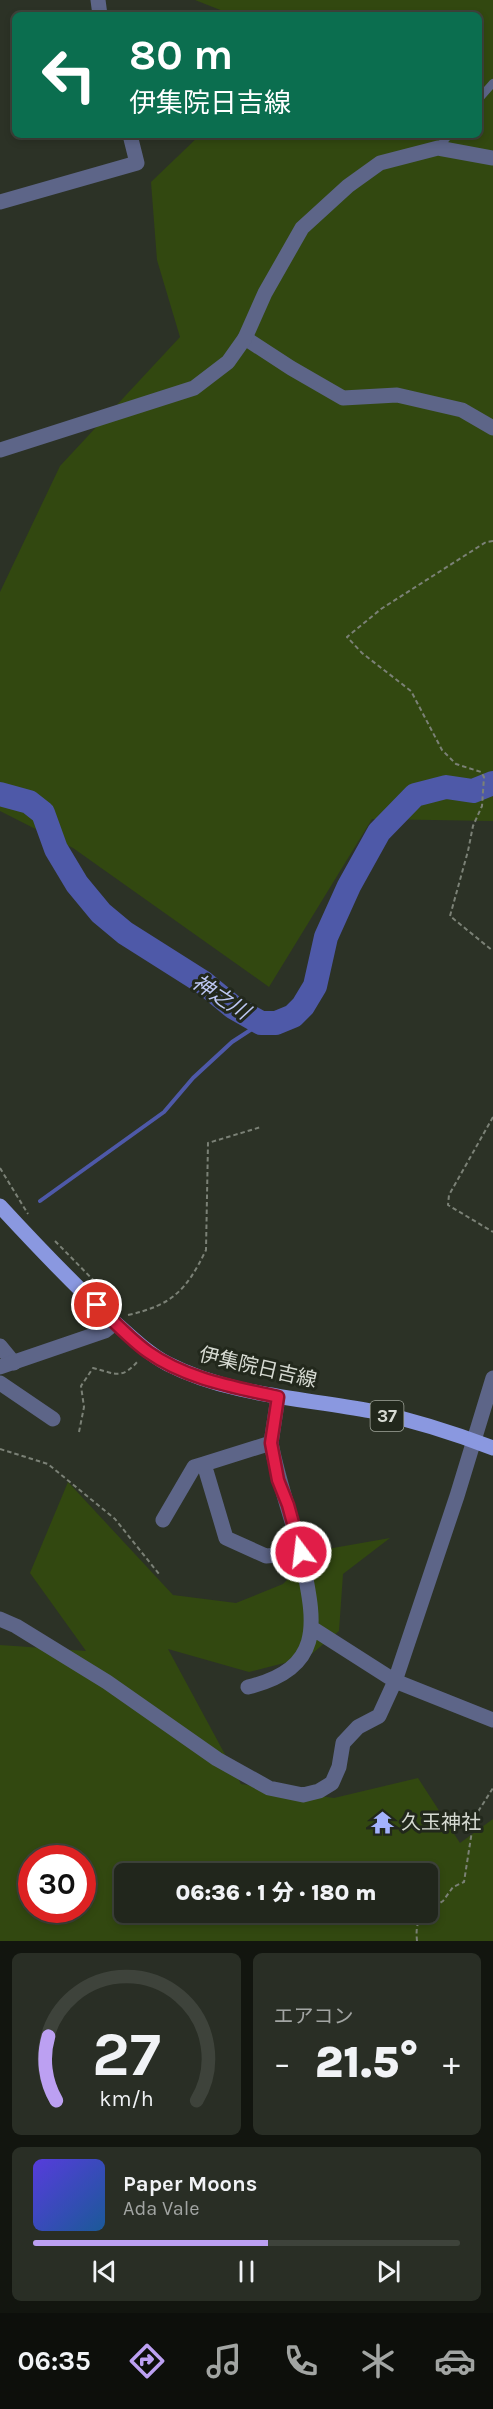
<!DOCTYPE html>
<html lang="ja">
<head>
<meta charset="utf-8">
<style>
	body { margin:0; font-family:Karla,"Noto Sans JP",sans-serif; background:#292e25; color:#f1f3f6; height:100vh; display:flex; flex-direction:column; font-size:22px; white-space:nowrap }
	* { box-sizing:border-box; margin:0 }
	p { font-size:20px; color:#a2a5a3 }
	.icon { flex:none; width:33px; height:33px; fill:none; stroke:currentColor; stroke-width:2; stroke-linecap:round; stroke-linejoin:round }
	.map { position:relative; height:1941px; overflow:hidden }
	.drawer { display:flex; flex-direction:column; gap:12px; padding:12px; background:#12150f; flex:1 }
	.drawer>* { flex:none }
	.hud { position:absolute; left:12px; top:12px; width:470px; height:126px; border-radius:9px; box-shadow:0 3px 9px #0003,0 0 0 2px #3e433b; background:#0b6e4f; color:#fff; overflow:hidden }
	.speed { position:absolute; left:18px; top:1845px; display:flex; gap:12px; font-size:30px; font-weight:700; text-align:center }
	.speed>* { display:grid; place-content:center; width:78px; height:78px; border-radius:50%; background:#21261c; box-shadow:0 3px 9px #0003,0 0 0 2px #3e433b; line-height:1 }
	.speed .limit { border:9px solid #d22; background:#fff; color:#111 }
	.pin { position:absolute; display:grid; place-items:center; width:51px; height:51px; color:#fff; margin:-26px; border:3px solid #fff; border-radius:50%; box-shadow:0 2px 6px #0007 }
	.me { position:absolute; width:66px; margin:-33px; rotate:345deg; stroke-linejoin:round; filter:drop-shadow(0 0 4px #0008) }
	.turn { display:flex; align-items:center; gap:21px; height:126px; padding:0 18px; font-size:27px }
	.turn .icon { width:78px; height:78px; stroke-width:2.5 }
	.turn b { display:block; font-size:42px; line-height:51px }
	.big { font-size:45px; font-weight:800; line-height:1.1 }
	.drawer .card { flex:1; display:flex; flex-direction:column; justify-content:center; gap:9px; min-width:0; padding:0 21px; border-radius:9px; background:#292e25 }
	.drawer .dial { align-items:center; gap:0 }
	.dial svg { height:156px; overflow:visible; fill:none; stroke:#3e433b; stroke-width:7; stroke-linecap:round; text-anchor:middle }
	.dial text { fill:#f1f3f6; stroke:none }
	.song { display:flex; align-items:center; gap:18px }
	.cover { width:72px; height:72px; border-radius:9px; background:linear-gradient(135deg,hsl(250 70% 55%),hsl(210 70% 35%)) }
	.played { height:6px; border-radius:3px; background:linear-gradient(90deg,#bca0f2 55%,#3e433b 55%) }
	.keys { display:flex; justify-content:space-around; direction:ltr }
	.heat { display:flex; justify-content:space-between; align-items:center; font-size:33px; direction:ltr }
	.drawer .tiles { flex:1; display:grid; gap:12px; grid-template-columns:1fr 1fr }
	.card:last-child { grid-column:span 2 }
	.trip { position:absolute; left:114px; top:1863px; width:324px; height:60px; border-radius:9px; background:#21261c; box-shadow:0 3px 9px #0003,0 0 0 2px #3e433b; font-weight:800; line-height:60px; text-align:center }
	.tab-bar { display:flex; height:96px; justify-content:space-around; align-items:center; background:#0d0f0b; color:#a2a5a3 }
	.tab-bar .icon { width:42px; height:42px }
	.tab-bar .current { color:#bca0f2 }
	.tab-bar b { font-size:27px; color:#f1f3f6 }
	.map>svg:first-child { display:block }
</style>
</head>
<body>
<div class="map">
<svg width="493" height="1941" viewBox="0 0 493 1941">
	<rect width="100%" height="100%" fill="#2c3226"/>
	<path fill="#324810" fill-rule="evenodd" d="M195 0H493V821L372 819 269 987 73 848 0 811V592L60 466 180 337 157 260 151 182 200 135H478V15H287L286 13 233 15Z
		M68 1482 173 1595 236 1603 283 1584 316 1551 390 1538 343 1574 339 1631 308 1657 249 1672 168 1649 241 1784 334 1798 418 1778 460 1843 493 1819V1941H0V1645L86 1651 30 1573ZM32 1858H82V1910H32ZM124 1874H428V1912H124Z"/>
	<g fill="none" stroke-linecap="round" stroke-linejoin="round">
		<path stroke="#4e59a8" stroke-width="4" d="M40 1201 164 1112 193 1078 232 1042 261 1023"/>
		<path stroke="#4e59a8" stroke-width="24" d="M0 794 29 802 43 813 56 849 77 884 101 913 125 933 204 983 233 1007 261 1023H276L293 1016 303 1006 315 986 326 937 349 886 379 832 415 795 446 787 473 791 493 783"/>
		<path stroke="#7b8176" stroke-width="2" stroke-dasharray="4.5 3" stroke-linecap="butt" d="M493 541 486 542 381 609 347 637 362 653 411 691 442 750 456 764 481 772 484 777 482 806 473 826 468 851 450 916 493 951
			M493 1117 449 1195 448 1205 493 1232
			M0 1168 28 1214
			M55 1241 108 1295
			M128 1315C172 1305 186 1291 206 1250L208 1143 261 1127
			M79 1432 84 1407 81 1386 93 1368C117 1374 121 1380 139 1360
			M0 1449 48 1464 115 1519 159 1574
			M428 1911 443 1901 453 1887 464 1882 474 1818 493 1788
			M417 1941C416 1931 416 1919 426 1912"/>
		<path stroke="#5d6588" stroke-width="8" d="M478 100 493 83
			M438 148 449 135"/>
		<path stroke="#5d6588" stroke-width="15" d="M98 0 100 15
			M0 202 137 163 130 135
			M245 338 291 368 343 398 397 395 462 410 493 428
			M0 1346 14 1363
			M0 1383 53 1419
			M271 1443C278 1480 291 1516 301 1553L266 1556 226 1538 204 1464 271 1443 278 1397
			M163 1520 194 1467 204 1464
			M0 1619 16 1626 107 1682 217 1759 269 1788 303 1795 319 1791 332 1783 339 1767 343 1743 358 1727 379 1716 395 1681 457 1496 493 1378
			M312 1628 395 1681 493 1720
			M248 1687C330 1667 313 1617 301 1553"/>
		<path stroke="#5d6588" stroke-width="15" d="M0 450 194 388 228 362 245 338 265 293 302 228 348 186 380 163 438 148 493 158
			M0 1367 105 1331 115 1323"/>
		<path stroke="#8a98e0" stroke-width="15" d="M0 1206C36 1245 72 1283 111 1319 129 1335 147 1353 168 1364 231 1396 303 1398 371 1411 412 1420 454 1433 493 1448"/>
	</g>
	<g fill="none" stroke-linecap="round" stroke-linejoin="round">
		<defs>
			<path id="route" d="M97 1305C113 1321 130 1339 148 1352 186 1379 234 1387 278 1397L271 1443 278 1480 288 1505 301 1552"/>
		</defs>
		<use href="#route" stroke="#92132f" stroke-width="15"/>
		<use href="#route" stroke="#e11d48" stroke-width="10"/>
	</g>
	<defs>
		<symbol id="temple-bare" viewBox="-9 -9 18 18"><path d="M0-6L5-2H3V0L6.5 2.5H4V6H1.5V3h-3V6H-4V2.5H-6.5L-3 0V-2H-5Z" fill="#a3b2fd" stroke="#22281c" stroke-width="2.5" paint-order="stroke"/></symbol>
	</defs>
	<g fill-rule="evenodd">
		<use href="#temple-bare" x="366" y="1806" width="33" height="33"/>
	</g>
	<g text-anchor="middle" stroke-width="6" stroke-linejoin="round" paint-order="stroke">
		<rect fill="#22281c" stroke="#a0a59b" stroke-width="1.5" x="370.5" y="1401" width="33" height="30" rx="4.5"/>
		<g font-size="18" font-weight="bold" fill="#d6dad2">
			<text x="387" y="1422">37</text>
		</g>
		<g font-size="20" fill="#d6dad2" stroke="#22281c">
			<text transform="translate(258 1367) rotate(13)" y="7">伊集院日吉線</text>
		</g>
		<g font-size="20" fill="#d6dad2" stroke="#22281c" text-anchor="start">
			<text x="401" y="1829">久玉神社</text>
		</g>
		<g font-size="21" font-style="italic" fill="#bdc7f3" stroke="#22281c">
			<text transform="translate(221 997) rotate(33)" y="7">神之川</text>
		</g>
	</g>
</svg>
<div class="speed"><div class="limit">30</div></div>
<div class="pin" style="left:97px;top:1305px;background:#d93025"><svg class="icon" aria-label="arrive" viewBox="0 0 24 24"><path d="M6 21V4h12l-3 4 3 4H6"/></svg></div>
<svg class="me" style="left:301px;top:1552px" viewBox="-20 -20 40 40"><circle r="17" fill="#e11d48" stroke="#fff" stroke-width="3"/><path d="M0-11L8 9 0 5-8 9z" fill="#fff"/></svg>
<div class="trip">06:36 · 1 分 · 180 m</div>
<div class="hud">
<div class="turn"><svg class="icon" aria-label="left" viewBox="0 0 24 24"><path d="M17 20v-9H6M10 6l-5 5 5 5"/></svg><div><b>80 m</b>伊集院日吉線</div></div>
</div>
</div>
<section class="drawer">
<div class="tiles">
<div class="card dial"><svg viewBox="0 0 100 80">
<path d="M14 69A42 42 0 1 1 86 69"/>
<path d="M14 69A42 42 0 0 1 10 36" stroke="#bca0f2"/>
<text x="50" y="56" font-size="32" font-weight="700">27</text>
<text x="50" y="72" font-size="11">km/h</text>
</svg></div>
<div class="card"><p>エアコン</p>
<div class="heat"><a>−</a><b class="big">21.5°</b><a>+</a></div>
</div>
<div class="card">
<div class="song"><i class="cover"></i><div><b>Paper Moons</b><p>Ada Vale</p></div></div>
<div class="played"></div>
<div class="keys"><svg class="icon" aria-label="previous" viewBox="0 0 24 24"><path d="M18 5L8 12l10 7zM5 5v14"/></svg><svg class="icon" aria-label="pause" viewBox="0 0 24 24"><path d="M8 5v14M16 5v14"/></svg><svg class="icon" aria-label="next" viewBox="0 0 24 24"><path d="M6 5l10 7-10 7zM19 5v14"/></svg></div>
</div>
</div>
</section>
<nav class="tab-bar">
<b>06:35</b>
<svg class="icon current" aria-label="directions" viewBox="0 0 24 24"><path d="M12 3l9 9-9 9-9-9zM9 14v-3h6M13 9l2 2-2 2"/></svg>
<svg class="icon" aria-label="music" viewBox="0 0 24 24"><path d="M9 18V5l10-2v13"/><circle cx="6" cy="18" r="3"/><circle cx="16" cy="16" r="3"/></svg>
<svg class="icon" aria-label="phone" viewBox="0 0 24 24"><path d="M5 4h4l2 5-3 2q2 4 5 5l2-3 5 2v4C11 20 4 13 5 4z"/></svg>
<svg class="icon" aria-label="climate" viewBox="0 0 24 24"><path d="M12 3v18M4 7l16 10M4 17L20 7"/></svg>
<svg class="icon" aria-label="car" viewBox="0 0 24 24"><path d="M5 17H2v-5l4-1 3-4h7l3 4 3 1v5h-3M9 17h6M6 11h13"/><circle cx="7" cy="17" r="2"/><circle cx="17" cy="17" r="2"/></svg>
</nav>
</body>
</html>
